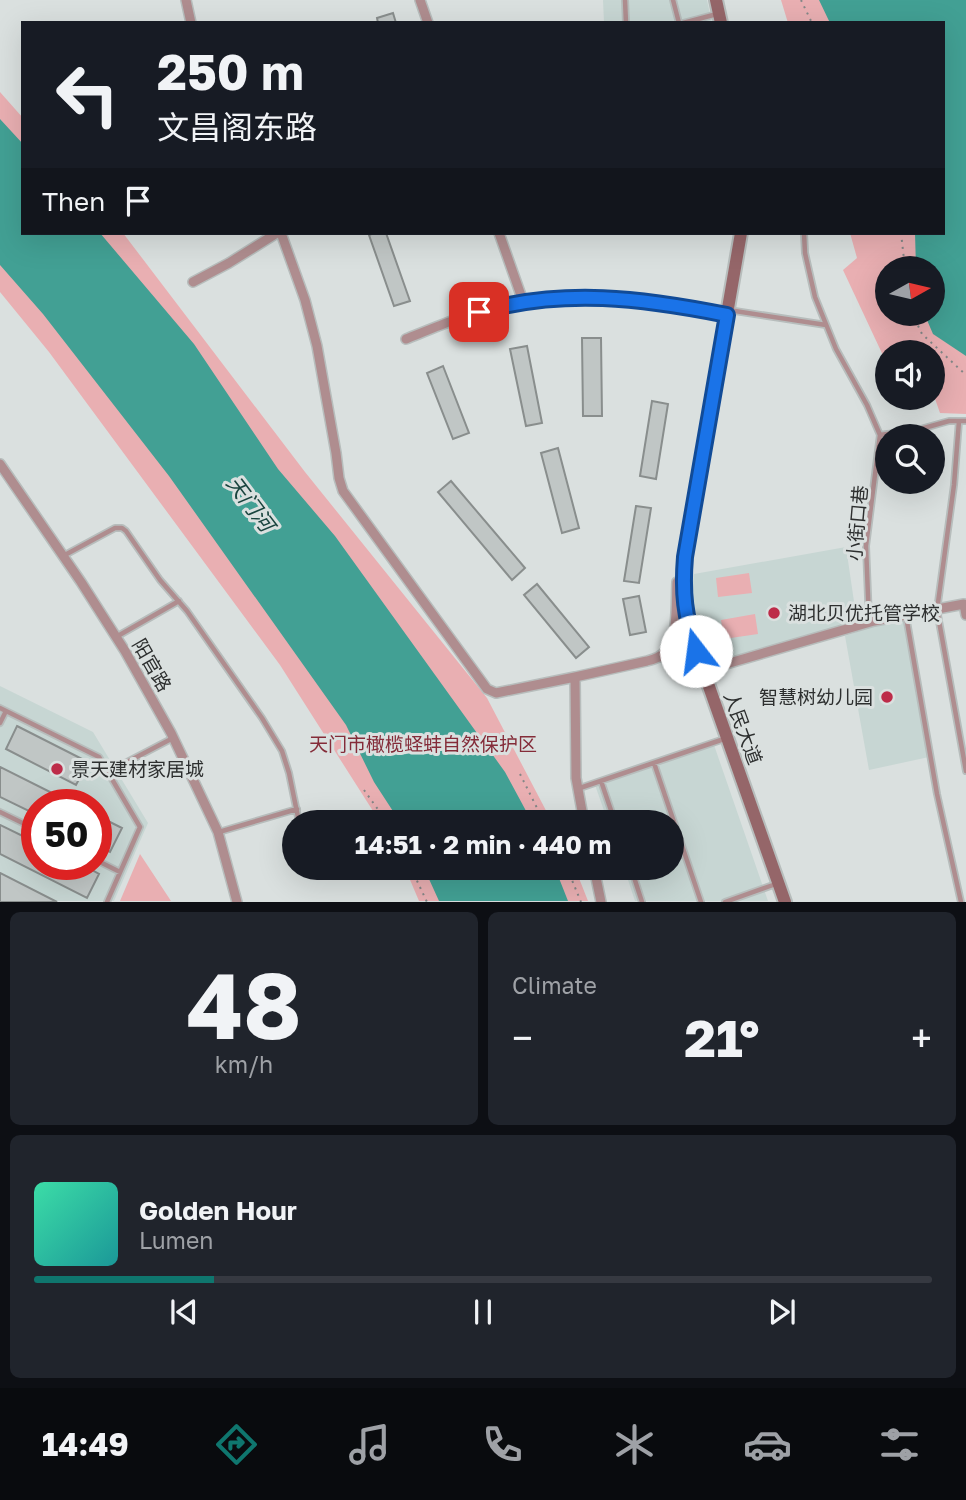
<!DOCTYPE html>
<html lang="en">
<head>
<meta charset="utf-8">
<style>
	body { margin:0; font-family:"Golos Text","Noto Sans SC",sans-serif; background:#20242c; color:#f1f3f6; height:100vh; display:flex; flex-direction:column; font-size:26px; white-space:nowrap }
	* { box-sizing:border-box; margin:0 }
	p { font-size:23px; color:#9ea1a6 }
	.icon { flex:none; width:38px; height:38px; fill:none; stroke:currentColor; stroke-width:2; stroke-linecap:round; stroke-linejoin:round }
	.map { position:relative; height:902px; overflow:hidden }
	.details { display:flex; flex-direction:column; gap:10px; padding:10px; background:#0d0f14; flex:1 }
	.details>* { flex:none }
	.hud { position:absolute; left:21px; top:21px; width:924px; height:214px; border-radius:0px; box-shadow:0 7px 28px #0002; background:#171b24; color:#f1f3f6; overflow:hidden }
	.needle { width:46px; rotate:82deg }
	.fabs { position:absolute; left:875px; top:256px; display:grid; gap:14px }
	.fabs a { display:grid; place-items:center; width:70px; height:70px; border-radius:50%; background:#171b24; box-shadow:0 7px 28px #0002; font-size:35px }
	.speed { position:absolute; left:21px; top:789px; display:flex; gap:14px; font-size:35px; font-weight:700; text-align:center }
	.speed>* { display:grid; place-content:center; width:91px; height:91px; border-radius:50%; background:#171b24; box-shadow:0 7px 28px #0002; line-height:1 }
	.speed .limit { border:10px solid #d22; background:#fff; color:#111 }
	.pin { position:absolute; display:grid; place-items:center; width:60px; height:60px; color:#fff; margin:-30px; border-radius:14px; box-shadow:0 4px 10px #0006 }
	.me { position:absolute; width:77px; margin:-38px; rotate:345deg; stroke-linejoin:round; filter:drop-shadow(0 0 5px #0008) }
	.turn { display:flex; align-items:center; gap:24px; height:147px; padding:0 21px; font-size:32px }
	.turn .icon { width:91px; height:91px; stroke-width:2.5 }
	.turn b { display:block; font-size:49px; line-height:60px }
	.then { display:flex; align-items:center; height:66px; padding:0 21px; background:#0003; gap:14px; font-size:26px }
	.big { font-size:52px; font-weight:700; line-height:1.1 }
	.details .tile { flex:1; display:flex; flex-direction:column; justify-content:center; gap:10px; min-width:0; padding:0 24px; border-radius:10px; background:#20242c }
	.details .dial { align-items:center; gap:0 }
	.dial b { font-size:91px; line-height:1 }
	.song { display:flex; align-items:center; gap:21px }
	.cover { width:84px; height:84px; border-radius:10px; background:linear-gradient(135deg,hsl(160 70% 55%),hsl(180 70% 35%)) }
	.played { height:7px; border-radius:4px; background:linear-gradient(90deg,#0f766e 20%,#363941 20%) }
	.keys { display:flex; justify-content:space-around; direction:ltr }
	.heat { display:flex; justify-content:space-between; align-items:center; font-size:38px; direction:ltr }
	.details .tiles { flex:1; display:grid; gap:10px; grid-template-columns:1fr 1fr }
	.tile:last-child { grid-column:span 2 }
	.trip { position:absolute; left:282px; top:810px; width:402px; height:70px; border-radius:35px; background:#171b24; box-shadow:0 7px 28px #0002; font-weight:700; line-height:70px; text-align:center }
	.tab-bar { display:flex; height:112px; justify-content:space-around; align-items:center; background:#090b0e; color:#9ea1a6 }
	.tab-bar .icon { width:49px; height:49px }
	.tab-bar .active { color:#0f766e }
	.tab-bar b { font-size:32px; color:#f1f3f6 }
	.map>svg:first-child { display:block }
</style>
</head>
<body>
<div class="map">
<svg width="966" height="902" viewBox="0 0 966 902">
	<rect width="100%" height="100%" fill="#dae0df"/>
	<path fill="#c7d6d3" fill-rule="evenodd" d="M603 0H707L712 23H604Z
		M846 547 857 622 711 664 690 604 694 574Z
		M905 620 929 757 869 770 845 636 874 626Z
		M0 686 93 732 148 823 114 901H0ZM37 805H96V864H37Z
		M714 745 768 901H635L624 868H672V822H608L595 785Z"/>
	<path fill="#e9afb2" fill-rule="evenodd" d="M781 0H966V414L940 413 933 393V352H887V364L843 270 857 258 850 233H943V23H788ZM887 268H933V313H887Z
		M0 92 23 118V233H123L305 472 487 698 552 822H380L280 665 49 352 0 292Z
		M749 573 752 593 718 597 716 578Z
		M755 614 758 634 724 639 721 620Z
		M140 854 171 901H120Z
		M405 868H575L588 901H419Z"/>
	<path fill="#42a094" d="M819 0H966V356L933 334 924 313H933V268H916L915 233H943V23H830Z
		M0 119 23 144V233H100L194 344 278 469 335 536 505 772 532 822H400L374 782 346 725 169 476 43 314 0 265Z
		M424 868H555L568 901H439Z"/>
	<path fill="#c0c6c5" stroke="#898e8d" stroke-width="2" d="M393 13 396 23H378L377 18Z
		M374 233H386L410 301 394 306 369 235Z
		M582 338H601L602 416H583Z
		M527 346 542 423 526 426 510 349Z
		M443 366 469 433 453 439 427 373Z
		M652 401 668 404 656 479 640 476Z
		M558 448 579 528 562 533 541 453Z
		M451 481 525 568 512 580 438 492Z
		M636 506 651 508 639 583 624 581Z
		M537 584 589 647 576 658 524 595Z
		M639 596 646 632 630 635 623 599Z
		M17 726 88 762 76 785 6 749Z
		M0 767 76 805H37V815L0 797Z
		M96 815 122 828 110 852 96 845Z
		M0 825 37 843V864H81L99 874 87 898 0 854Z
		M0 873 57 902H0Z"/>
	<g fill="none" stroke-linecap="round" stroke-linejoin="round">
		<defs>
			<path id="lane" d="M625 0 626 23
				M673 0 679 23
				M683 23 717 14
				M804 233 805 253 815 297 836 349 867 405 880 435 866 546 869 621
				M722 309 826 325
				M959 421 954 485 937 610 966 771
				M880 435 917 430 949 421H966
				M63 556 115 528H122L126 531 160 580 187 611 262 718 282 751 289 773 299 822
				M906 616 937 794 961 902
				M116 637 179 601
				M0 708 99 757 140 827 107 902
				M0 723 6 711
				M654 763 701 902
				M108 772 173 738
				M601 781 615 822
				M577 789 721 740
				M0 812 37 830
				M219 832 297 809
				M96 860 120 872
				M631 868 642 902
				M725 902 773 885"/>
			<path id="street" d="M186 0 191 23
				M420 0 428 23
				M281 233 305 300 317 346 336 453 339 478 343 491 487 689 496 693 575 677
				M499 233 523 301
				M193 282 229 263 277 233
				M406 339C436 327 466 314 497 307 573 288 652 300 727 315
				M0 464 81 582 125 651 171 733 218 832 237 902
				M660 657C677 652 687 657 697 672
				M702 671 874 621 964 604 966 615
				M584 822 576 778 575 677 647 661C655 659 661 657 667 650 678 636 676 600 677 582
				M594 868 601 902"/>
			<path id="secondary" d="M716 0 721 23
				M741 233 685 557 683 583 684 606 688 627 785 902"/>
		</defs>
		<use href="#lane" stroke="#b7bdbc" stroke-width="8"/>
		<use href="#street" stroke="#b7bdbc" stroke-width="12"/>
		<use href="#secondary" stroke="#b7bdbc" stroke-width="16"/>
		<path stroke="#838787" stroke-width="2" stroke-dasharray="2 5" stroke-linecap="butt" d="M801 0 812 23
			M901 233 905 268
			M912 313 922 334 966 375
			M520 774 544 822
			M364 790 387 822
			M411 868 427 902
			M567 868 581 902"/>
		<use href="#lane" stroke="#af8d8f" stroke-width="4.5"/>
		<use href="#street" stroke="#af8d8f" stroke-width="9"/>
		<use href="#secondary" stroke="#956669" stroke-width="12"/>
	</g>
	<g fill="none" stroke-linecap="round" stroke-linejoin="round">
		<defs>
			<path id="route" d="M479 312C564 288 642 298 727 315L685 557C682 593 685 616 696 651"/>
		</defs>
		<use href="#route" stroke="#114b97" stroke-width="18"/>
		<use href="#route" stroke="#1a73e8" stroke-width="12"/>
	</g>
	<g fill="#bd2c49" stroke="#dae0df" stroke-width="2.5">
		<circle cx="774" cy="613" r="7"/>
		<circle cx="887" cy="697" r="7"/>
		<circle cx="57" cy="769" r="7"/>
	</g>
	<g text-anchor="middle" stroke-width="6" stroke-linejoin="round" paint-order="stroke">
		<g font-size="19" fill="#2d2f2f" stroke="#dae0df">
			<text transform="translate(857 523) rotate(-85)" y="7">小街口巷</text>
			<text transform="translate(152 665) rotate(60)" y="7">阳官路</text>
			<text transform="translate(743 728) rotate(70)" y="7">人民大道</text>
		</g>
		<g font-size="19" fill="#2d2f2f" stroke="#dae0df" text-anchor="start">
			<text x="788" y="620">湖北贝优托管学校</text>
			<text x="873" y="704" text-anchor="end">智慧树幼儿园</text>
			<text x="71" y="776">景天建材家居城</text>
		</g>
		<g font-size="19" fill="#842c39" stroke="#dae0df">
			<text x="423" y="751">天门市橄榄蛏蚌自然保护区</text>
		</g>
		<g font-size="21" font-style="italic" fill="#19443e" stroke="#dae0df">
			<text transform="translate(250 504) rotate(53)" y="7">天门河</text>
		</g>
	</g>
</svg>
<div class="fabs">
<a><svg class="needle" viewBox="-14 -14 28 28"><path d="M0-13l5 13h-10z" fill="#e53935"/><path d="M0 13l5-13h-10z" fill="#9ea1a6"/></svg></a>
<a><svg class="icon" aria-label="sound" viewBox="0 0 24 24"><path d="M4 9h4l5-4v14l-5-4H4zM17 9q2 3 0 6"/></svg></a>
<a><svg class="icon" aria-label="search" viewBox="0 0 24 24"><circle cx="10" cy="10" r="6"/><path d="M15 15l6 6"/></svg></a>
</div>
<div class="speed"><div class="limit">50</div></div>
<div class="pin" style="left:479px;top:312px;background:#d93025"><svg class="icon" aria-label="arrive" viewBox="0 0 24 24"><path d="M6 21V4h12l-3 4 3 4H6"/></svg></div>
<svg class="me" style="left:696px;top:651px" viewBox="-20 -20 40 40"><circle r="19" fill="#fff"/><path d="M0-13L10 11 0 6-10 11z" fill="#1a73e8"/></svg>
<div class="trip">14:51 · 2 min · 440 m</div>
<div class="hud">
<div class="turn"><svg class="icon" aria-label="left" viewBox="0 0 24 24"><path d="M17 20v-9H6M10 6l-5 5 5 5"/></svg><div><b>250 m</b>文昌阁东路</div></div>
<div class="then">Then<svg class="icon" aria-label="arrive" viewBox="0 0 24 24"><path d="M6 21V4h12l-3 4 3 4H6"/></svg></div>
</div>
</div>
<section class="details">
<div class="tiles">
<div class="tile dial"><b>48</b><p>km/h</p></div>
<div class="tile"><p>Climate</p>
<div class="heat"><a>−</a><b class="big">21°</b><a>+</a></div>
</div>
<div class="tile">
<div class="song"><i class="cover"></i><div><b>Golden Hour</b><p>Lumen</p></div></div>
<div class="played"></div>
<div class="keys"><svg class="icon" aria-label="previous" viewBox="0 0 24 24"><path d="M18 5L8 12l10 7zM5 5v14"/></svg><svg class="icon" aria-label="pause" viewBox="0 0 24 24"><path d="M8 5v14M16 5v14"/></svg><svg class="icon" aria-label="next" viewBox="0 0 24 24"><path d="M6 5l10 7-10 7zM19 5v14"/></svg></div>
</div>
</div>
</section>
<nav class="tab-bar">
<b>14:49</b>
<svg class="icon active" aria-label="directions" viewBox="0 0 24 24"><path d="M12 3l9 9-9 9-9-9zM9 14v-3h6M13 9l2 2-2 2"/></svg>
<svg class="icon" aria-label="music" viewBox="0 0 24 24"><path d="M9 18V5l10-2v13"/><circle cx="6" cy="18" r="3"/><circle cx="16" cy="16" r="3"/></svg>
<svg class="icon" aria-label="phone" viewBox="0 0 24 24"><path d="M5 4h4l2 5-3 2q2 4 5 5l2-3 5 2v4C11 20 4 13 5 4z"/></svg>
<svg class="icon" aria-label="climate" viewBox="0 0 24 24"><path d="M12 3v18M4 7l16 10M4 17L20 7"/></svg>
<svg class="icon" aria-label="car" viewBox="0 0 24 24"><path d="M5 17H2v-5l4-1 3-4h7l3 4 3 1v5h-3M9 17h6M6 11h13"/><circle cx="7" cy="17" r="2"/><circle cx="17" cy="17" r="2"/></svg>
<svg class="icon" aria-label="filters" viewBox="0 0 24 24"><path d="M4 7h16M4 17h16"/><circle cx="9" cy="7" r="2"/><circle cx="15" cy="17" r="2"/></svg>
</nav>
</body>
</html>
